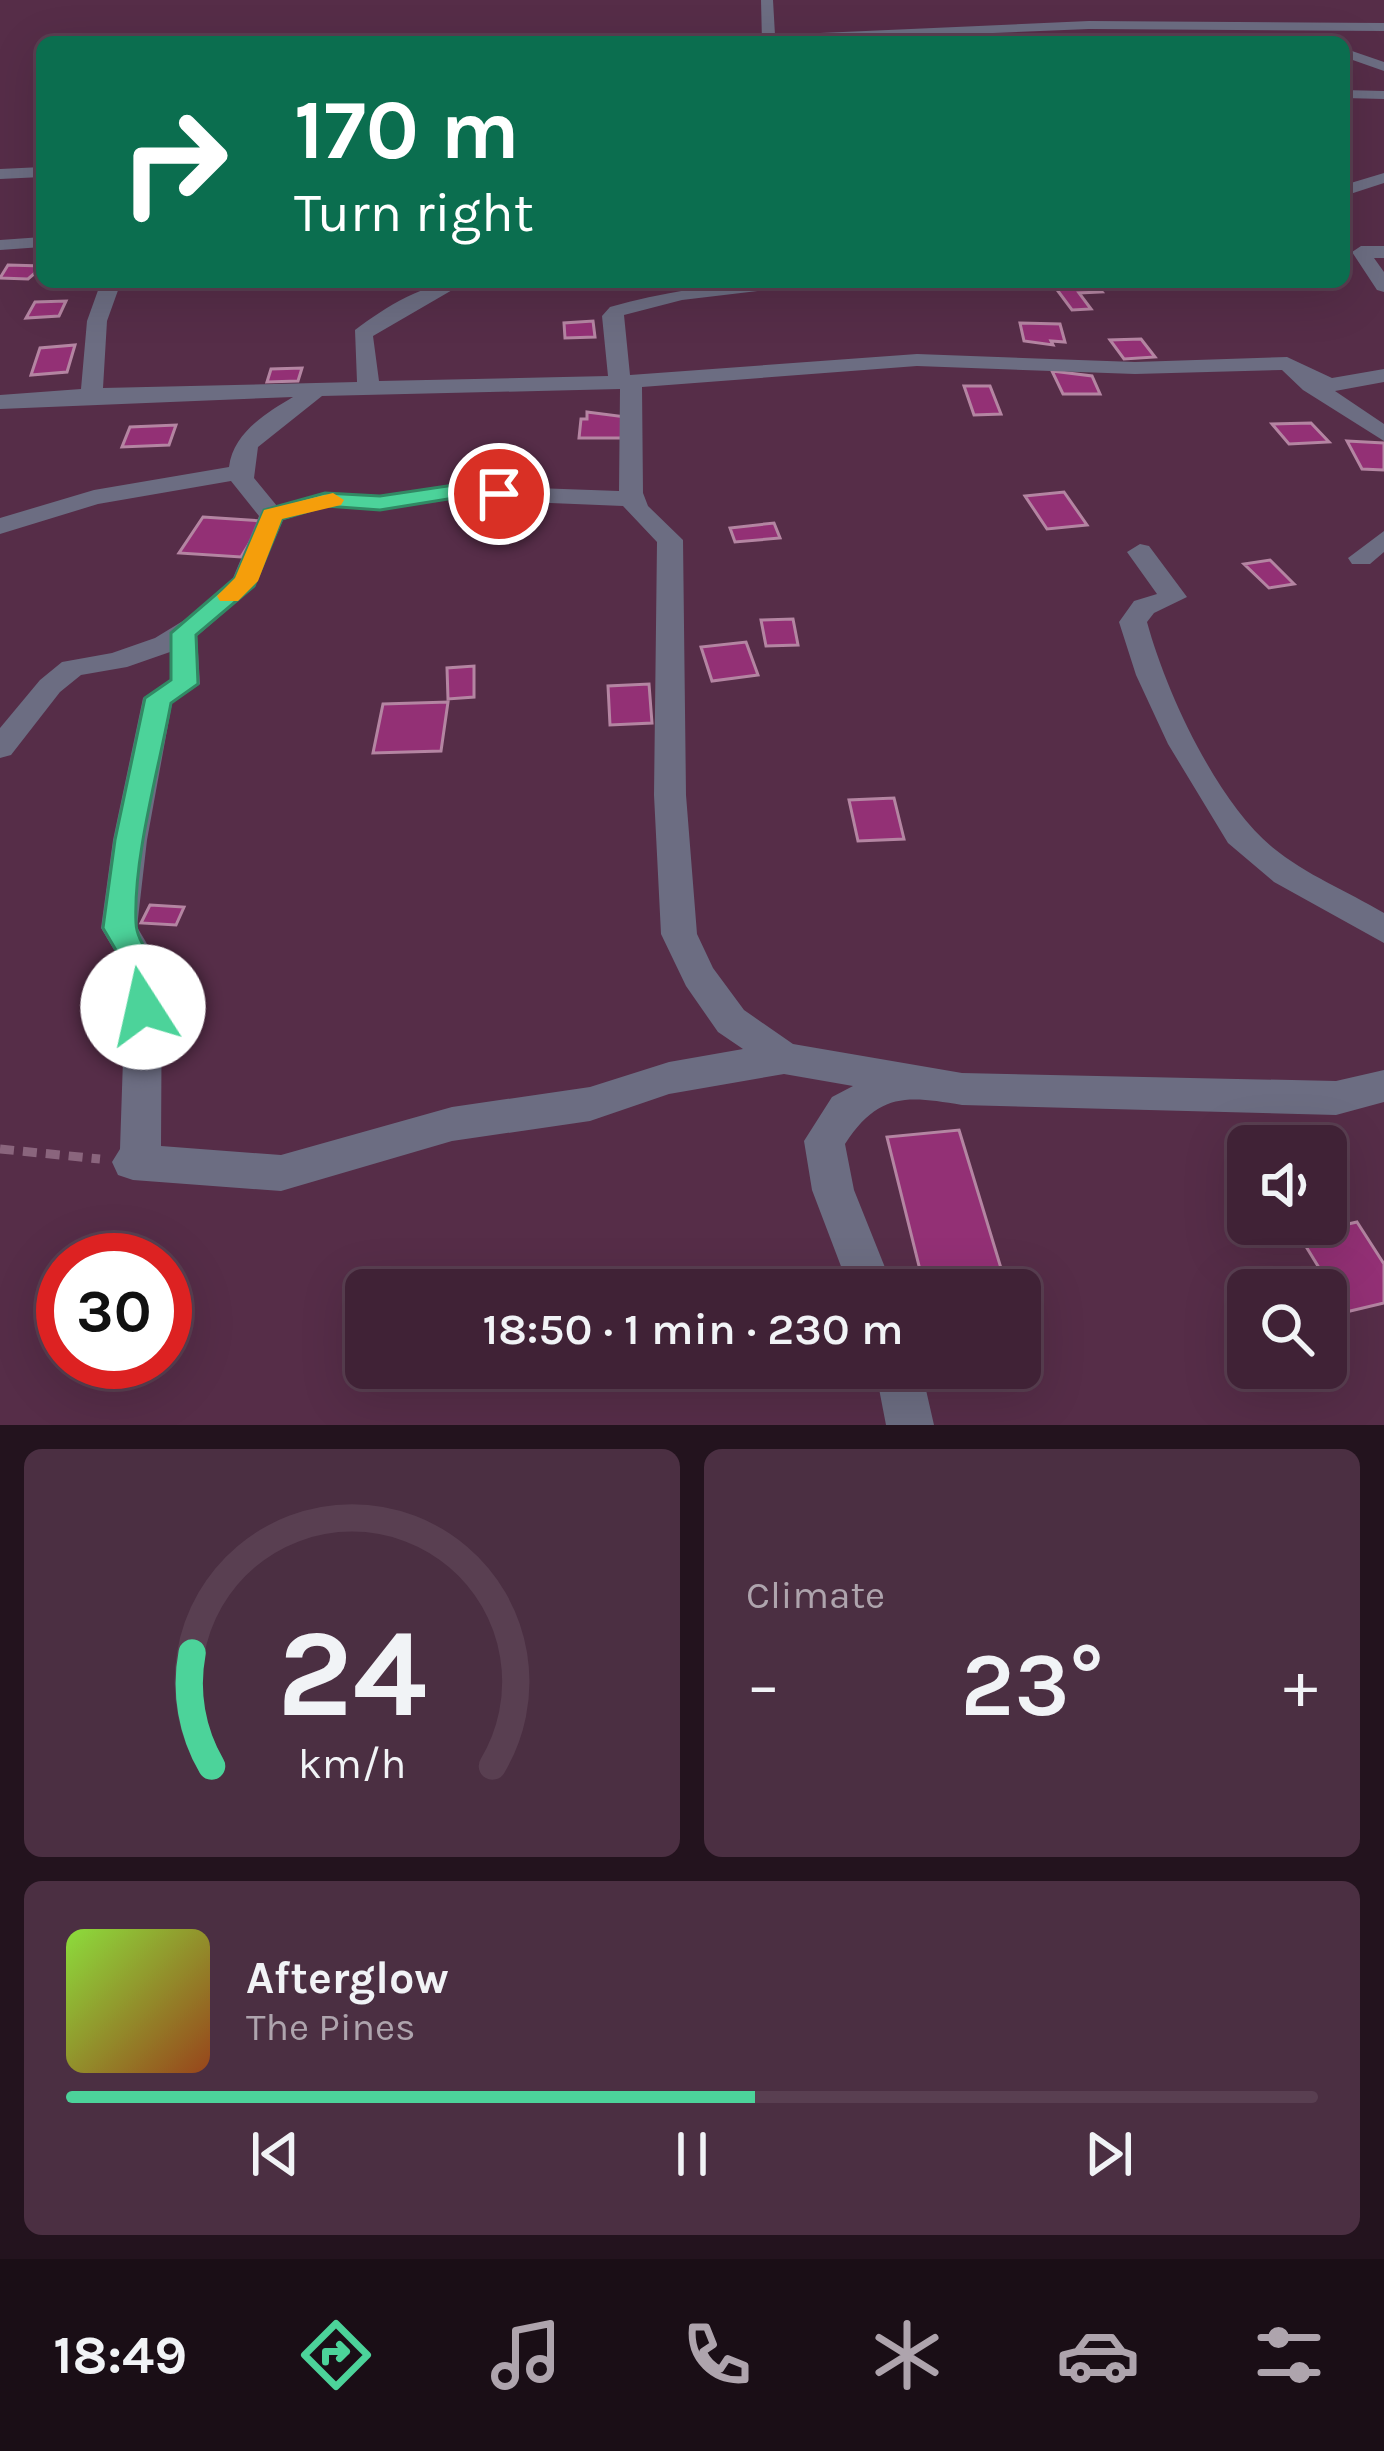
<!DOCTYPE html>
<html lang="en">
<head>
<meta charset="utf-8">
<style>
	body { margin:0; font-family:Karla,sans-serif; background:#4b2f42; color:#f1f3f6; height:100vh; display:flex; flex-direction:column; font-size:45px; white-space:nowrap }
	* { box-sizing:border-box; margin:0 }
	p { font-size:39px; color:#aea4ad }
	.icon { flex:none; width:66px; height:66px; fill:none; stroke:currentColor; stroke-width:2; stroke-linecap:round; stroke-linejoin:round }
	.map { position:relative; height:1425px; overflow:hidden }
	.panel { display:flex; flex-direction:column; gap:24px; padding:24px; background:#23131e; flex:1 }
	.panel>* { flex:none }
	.guide { position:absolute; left:36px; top:36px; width:1314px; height:252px; border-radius:18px; box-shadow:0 12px 48px #0002,0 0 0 3px #593f51; background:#0b6e4f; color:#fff; overflow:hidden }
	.buttons { position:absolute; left:1227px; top:1125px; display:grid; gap:24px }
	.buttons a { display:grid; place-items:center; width:120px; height:120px; border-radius:18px; background:#402236; box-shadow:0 12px 48px #0002,0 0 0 3px #593f51; font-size:60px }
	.speed { position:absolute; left:36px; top:1233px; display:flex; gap:24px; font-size:60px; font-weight:700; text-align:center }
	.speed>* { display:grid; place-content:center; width:156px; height:156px; border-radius:50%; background:#402236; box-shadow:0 12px 48px #0002,0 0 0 3px #593f51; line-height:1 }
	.speed .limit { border:18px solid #d22; background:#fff; color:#111 }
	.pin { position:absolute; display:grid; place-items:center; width:102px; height:102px; color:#fff; margin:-51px; border:6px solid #fff; border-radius:50%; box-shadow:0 3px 12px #0007 }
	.me { position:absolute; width:132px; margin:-66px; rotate:350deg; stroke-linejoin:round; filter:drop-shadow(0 0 9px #0008) }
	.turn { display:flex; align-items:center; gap:42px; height:252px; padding:0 60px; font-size:54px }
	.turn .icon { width:156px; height:156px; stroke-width:2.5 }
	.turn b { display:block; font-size:84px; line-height:102px }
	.big { font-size:90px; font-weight:600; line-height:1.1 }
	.panel .widget { flex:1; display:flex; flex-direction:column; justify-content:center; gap:18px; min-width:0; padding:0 42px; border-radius:18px; background:#4b2f42 }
	.panel .dial { align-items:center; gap:0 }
	.dial svg { height:312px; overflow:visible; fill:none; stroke:#593f51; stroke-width:7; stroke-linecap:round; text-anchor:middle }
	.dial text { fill:#f1f3f6; stroke:none }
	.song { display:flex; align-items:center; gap:36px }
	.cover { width:144px; height:144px; border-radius:18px; background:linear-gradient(135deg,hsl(90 70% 55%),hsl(20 70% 35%)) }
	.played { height:12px; border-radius:6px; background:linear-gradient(90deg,#4cd39a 55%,#593f51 55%) }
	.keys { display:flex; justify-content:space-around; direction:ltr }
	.heat { display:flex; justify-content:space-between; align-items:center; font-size:66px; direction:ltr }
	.panel .tiles { flex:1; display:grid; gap:24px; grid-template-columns:1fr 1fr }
	.widget:last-child { grid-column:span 2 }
	.trip { position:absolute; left:345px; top:1269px; width:696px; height:120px; border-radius:18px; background:#402236; box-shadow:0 12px 48px #0002,0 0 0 3px #593f51; font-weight:600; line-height:120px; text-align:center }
	.menu { display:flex; height:192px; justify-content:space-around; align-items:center; background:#1a0e16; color:#aea4ad }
	.menu .icon { width:84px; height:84px }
	.menu .selected { color:#4cd39a }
	.menu b { font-size:54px; color:#f1f3f6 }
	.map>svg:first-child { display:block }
</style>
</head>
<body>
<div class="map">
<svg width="1384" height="1425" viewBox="0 0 1384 1425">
	<rect width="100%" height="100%" fill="#562d48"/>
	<path fill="#933075" stroke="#b485a2" stroke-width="3" d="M8 265 42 266V267L28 279 0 278Z
		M1096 285 1102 292 1079 293 1091 309 1072 310 1055 287Z
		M66 301 59 316 26 318 35 302Z
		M593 321 595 337 565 338 564 323Z
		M1020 323 1060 324 1065 342 1051 341 1053 345 1024 341Z
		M1141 339 1155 357 1124 359 1110 340Z
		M75 345 67 372 31 375 40 348Z
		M302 368 298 381 267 382 271 369Z
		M1052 371 1092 376 1100 394H1063Z
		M964 386H990L1001 414 974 415Z
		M587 412 626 417 624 438H579L581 419H587Z
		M1311 423 1329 442 1289 444 1272 424Z
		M176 425 169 445 122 447 130 427Z
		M1347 441 1384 443V470L1362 469Z
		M1064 492 1087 525 1047 529 1025 496Z
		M203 517 263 521 241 557 179 553Z
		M774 523 780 538 735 542 730 528Z
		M1270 560 1294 584 1269 588 1244 564Z
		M793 619 798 645 766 646 761 620Z
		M746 642 758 675 712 681 701 647Z
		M474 666V697L448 699 447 668Z
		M649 684 652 723 610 725 608 686Z
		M448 702 441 751 373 753 383 704Z
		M894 798 904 839 858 841 849 800Z
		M150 905 184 907 176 925 141 923Z
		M959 1130 1004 1278 924 1286 887 1137Z
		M1357 1222 1384 1264V1303L1346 1312 1299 1235Z"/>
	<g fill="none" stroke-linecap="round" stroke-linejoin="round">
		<path stroke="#8a657d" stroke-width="9" stroke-dasharray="14 9" stroke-linecap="butt" d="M0 1149 100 1159"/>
		<path fill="#6c6d82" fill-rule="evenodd" d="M761 0H773L775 35 1089 21 1384 23V31L1089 29 869 38 872 42H762Z
			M1352 51 1384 62V71L1347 58Z
			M1344 90 1384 91V99L1344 98Z
			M42 167V177L0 179V169Z
			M1384 173V183L1344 196V185Z
			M42 237V247L0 250V240Z
			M1361 246H1384V258H1374L1384 272V292L1377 290 1352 252Z
			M101 282H121L107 321 103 388 357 382 355 330C387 306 424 282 466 282L373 336 379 381 608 376 602 316 610 307C672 290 728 282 793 282L783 288 682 300 624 315 630 375 917 354 1135 362 1287 357 1332 378 1384 369V382L1335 391 1384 424V441L1303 390 1282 370 1135 374 917 366 642 387 643 493 648 506 683 540 686 795 697 934 713 968 744 1010 793 1044 962 1073 1336 1081 1384 1070V1102L1336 1115 962 1105C907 1096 879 1092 845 1144L854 1190 894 1290H850L812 1190 804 1141 832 1097 853 1086 784 1074 669 1094 590 1121 452 1141 281 1191 133 1180 118 1175 112 1162 120 1149 126 970 101 928 113 840 143 698 170 680V652L127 667 81 675 60 692 11 755 0 758V728L40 680 62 662 112 653 155 638 191 616 233 578 259 516 231 481 98 504 0 534V518L94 490 229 467C233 433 266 413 293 397L0 409V395L81 389 87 321ZM620 389 619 491 454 485 380 496 325 493 277 506 254 478 258 447 322 396ZM454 499 623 506 657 542 654 795 661 934 686 986 718 1032 743 1049 669 1062 590 1087 452 1107 281 1155 161 1146 162 969 137 927 147 840 172 703 200 684 197 636 254 587 283 520 326 507 380 510Z
			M1384 531V552L1370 564H1352L1348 558Z
			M1140 544 1149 546 1187 597 1154 613 1147 622C1166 692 1216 800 1272 847 1306 875 1347 891 1384 913V943L1274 882 1228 843 1168 744 1136 675 1119 622 1134 601 1157 594 1127 552Z
			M875 1368H921L934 1425H886Z"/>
	</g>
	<path fill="#4cd39a" stroke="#318964" stroke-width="3" d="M454 485 499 487 510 494 499 500 454 498 380 510 326 506 282 519 254 586 196 635 198 684 171 703C159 768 133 858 136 923 137 954 179 971 155 1017L143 1021 131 1017 126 1007 127 969 103 928 115 840 145 698 171 680V633L235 578 264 510 325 493 380 496Z"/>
	<path fill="#f59e0b" d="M333 493 344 500 341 505 282 519 258 581 238 601H220L217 596 235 578 264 510Z"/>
</svg>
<div class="buttons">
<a><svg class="icon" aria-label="sound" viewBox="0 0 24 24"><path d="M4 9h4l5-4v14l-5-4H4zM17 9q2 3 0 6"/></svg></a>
<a><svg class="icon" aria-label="search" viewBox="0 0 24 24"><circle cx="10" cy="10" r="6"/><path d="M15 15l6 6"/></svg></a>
</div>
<div class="speed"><div class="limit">30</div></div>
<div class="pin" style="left:499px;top:494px;background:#d93025"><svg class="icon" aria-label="arrive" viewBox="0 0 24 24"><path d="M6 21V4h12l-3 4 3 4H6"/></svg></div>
<svg class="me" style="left:143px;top:1007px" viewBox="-20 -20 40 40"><circle r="19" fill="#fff"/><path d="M0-13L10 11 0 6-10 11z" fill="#4cd39a"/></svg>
<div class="trip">18:50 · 1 min · 230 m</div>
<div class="guide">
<div class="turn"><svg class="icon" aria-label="right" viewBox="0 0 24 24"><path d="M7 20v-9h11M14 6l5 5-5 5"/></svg><div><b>170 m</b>Turn right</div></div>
</div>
</div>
<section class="panel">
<div class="tiles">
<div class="widget dial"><svg viewBox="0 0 100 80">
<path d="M14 69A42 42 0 1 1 86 69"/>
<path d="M14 69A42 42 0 0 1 9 40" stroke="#4cd39a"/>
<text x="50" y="56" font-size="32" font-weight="700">24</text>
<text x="50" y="72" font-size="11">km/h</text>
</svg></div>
<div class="widget"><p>Climate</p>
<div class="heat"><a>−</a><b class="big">23°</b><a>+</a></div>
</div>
<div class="widget">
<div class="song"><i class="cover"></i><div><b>Afterglow</b><p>The Pines</p></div></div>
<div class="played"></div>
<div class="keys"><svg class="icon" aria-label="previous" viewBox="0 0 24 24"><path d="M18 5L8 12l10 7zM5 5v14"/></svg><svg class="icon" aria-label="pause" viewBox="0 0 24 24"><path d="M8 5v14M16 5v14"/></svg><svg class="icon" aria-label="next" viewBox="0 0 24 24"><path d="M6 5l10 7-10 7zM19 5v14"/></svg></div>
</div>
</div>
</section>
<nav class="menu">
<b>18:49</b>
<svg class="icon selected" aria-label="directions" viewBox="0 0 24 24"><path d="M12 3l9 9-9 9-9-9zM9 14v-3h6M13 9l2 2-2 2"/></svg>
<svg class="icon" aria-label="music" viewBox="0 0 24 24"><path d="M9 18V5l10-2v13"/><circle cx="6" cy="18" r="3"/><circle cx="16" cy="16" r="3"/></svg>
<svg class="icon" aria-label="phone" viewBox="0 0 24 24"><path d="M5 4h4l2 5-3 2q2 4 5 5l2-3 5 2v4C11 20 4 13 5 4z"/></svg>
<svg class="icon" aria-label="climate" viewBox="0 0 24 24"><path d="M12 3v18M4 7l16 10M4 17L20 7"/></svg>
<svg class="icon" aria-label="car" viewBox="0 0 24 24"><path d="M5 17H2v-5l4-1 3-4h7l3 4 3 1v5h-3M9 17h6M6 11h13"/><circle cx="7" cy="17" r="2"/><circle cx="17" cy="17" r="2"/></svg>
<svg class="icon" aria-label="filters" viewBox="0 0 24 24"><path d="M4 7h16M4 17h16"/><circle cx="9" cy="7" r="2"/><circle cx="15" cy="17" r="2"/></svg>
</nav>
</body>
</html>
